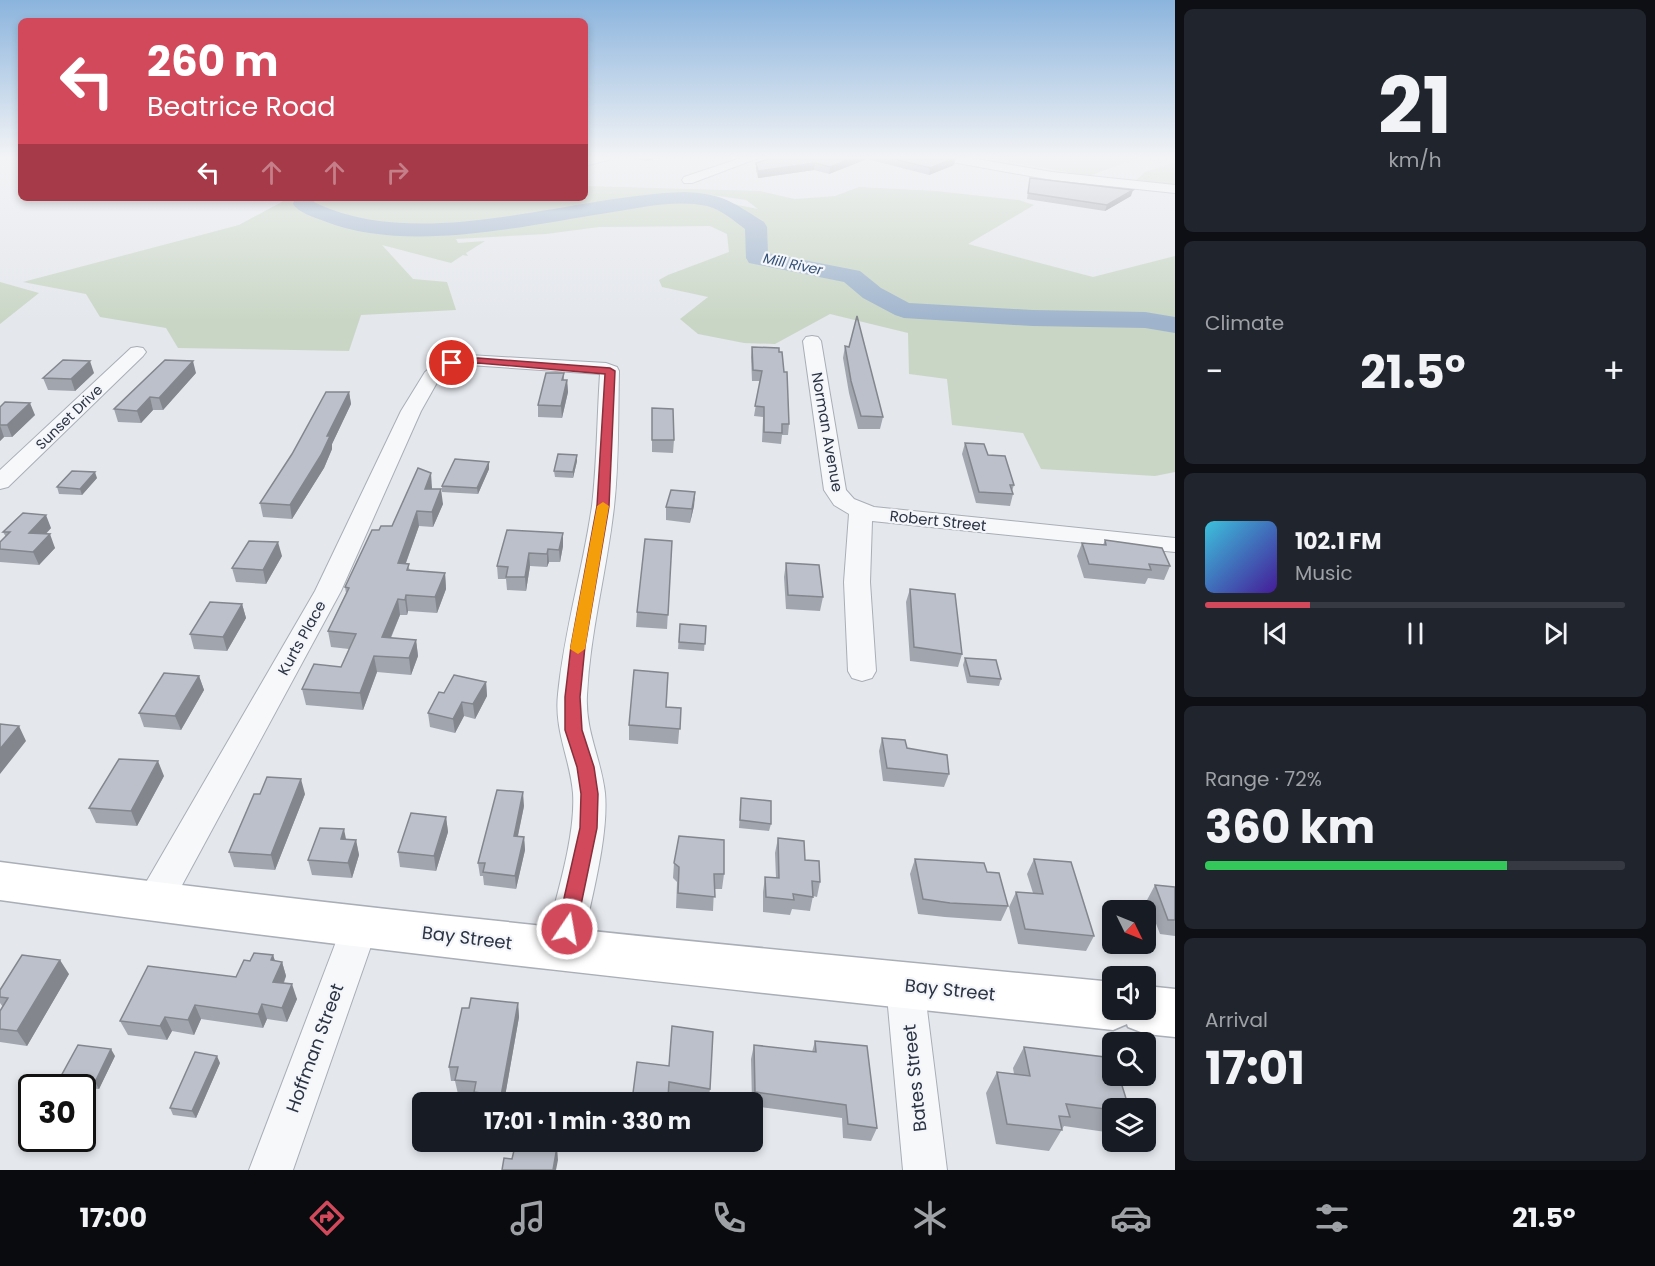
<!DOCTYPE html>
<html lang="en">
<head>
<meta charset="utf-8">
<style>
	body { margin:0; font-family:Poppins,sans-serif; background:#20242c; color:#f1f3f6; height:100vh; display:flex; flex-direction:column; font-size:22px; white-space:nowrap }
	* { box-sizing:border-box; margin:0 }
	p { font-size:20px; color:#9ea1a6 }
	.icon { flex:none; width:33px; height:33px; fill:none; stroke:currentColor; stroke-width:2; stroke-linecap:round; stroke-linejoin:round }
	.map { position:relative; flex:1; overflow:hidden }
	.side { display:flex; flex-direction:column; gap:9px; padding:9px; background:#0d0f14; width:480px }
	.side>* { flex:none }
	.hud { position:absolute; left:18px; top:18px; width:570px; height:183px; border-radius:9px; box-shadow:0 3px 9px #0003; background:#d1495b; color:#fff; overflow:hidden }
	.needle { width:39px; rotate:133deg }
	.controls { position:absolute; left:1102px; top:900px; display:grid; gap:12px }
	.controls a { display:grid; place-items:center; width:54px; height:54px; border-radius:9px; background:#171b24; box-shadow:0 3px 9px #0003; font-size:30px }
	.speed { position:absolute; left:18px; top:1074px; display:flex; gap:12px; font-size:30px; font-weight:700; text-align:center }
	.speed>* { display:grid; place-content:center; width:78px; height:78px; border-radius:50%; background:#171b24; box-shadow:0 3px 9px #0003; line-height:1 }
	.speed .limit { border:3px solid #111; border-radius:9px; background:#fff; color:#111 }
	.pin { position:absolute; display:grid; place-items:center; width:51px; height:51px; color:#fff; margin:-26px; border:3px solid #fff; border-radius:50%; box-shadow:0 2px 6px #0007 }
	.me { position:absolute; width:66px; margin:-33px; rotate:12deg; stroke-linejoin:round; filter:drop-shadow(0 0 4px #0008) }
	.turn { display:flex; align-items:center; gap:21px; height:126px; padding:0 30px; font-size:27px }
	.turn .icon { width:78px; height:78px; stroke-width:2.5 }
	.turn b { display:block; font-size:42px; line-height:51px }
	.lanes { display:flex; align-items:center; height:57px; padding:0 30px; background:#0003; justify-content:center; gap:30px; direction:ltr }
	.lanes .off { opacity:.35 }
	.big { font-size:45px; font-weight:700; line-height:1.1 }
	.side .widget { flex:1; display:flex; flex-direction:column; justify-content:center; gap:9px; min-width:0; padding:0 21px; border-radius:9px; background:#20242c }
	.side .dial { align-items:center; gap:0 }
	.dial b { font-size:78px; line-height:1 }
	.song { display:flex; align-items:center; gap:18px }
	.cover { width:72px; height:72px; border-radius:9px; background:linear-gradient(135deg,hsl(190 70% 55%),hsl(260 70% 35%)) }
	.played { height:6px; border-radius:3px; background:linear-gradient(90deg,#d1495b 25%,#363941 25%) }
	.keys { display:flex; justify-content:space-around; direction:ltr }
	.heat { display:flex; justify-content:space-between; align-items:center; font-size:33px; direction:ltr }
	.charge { height:9px; border-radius:4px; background:linear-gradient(90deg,#34c759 72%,#363941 0) }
	.trip { position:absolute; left:412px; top:1092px; width:351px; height:60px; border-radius:9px; background:#171b24; box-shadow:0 3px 9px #0003; font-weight:700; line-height:60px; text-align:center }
	.dock { display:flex; height:96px; justify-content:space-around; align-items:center; background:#090b0e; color:#9ea1a6 }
	.dock .icon { width:42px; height:42px }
	.dock .current { color:#d1495b }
	.dock b { font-size:27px; color:#f1f3f6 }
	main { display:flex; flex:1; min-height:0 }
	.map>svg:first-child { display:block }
</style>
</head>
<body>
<main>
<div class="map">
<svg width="1175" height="1170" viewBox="0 0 1175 1170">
	<rect width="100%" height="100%" fill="#e4e7ec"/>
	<path fill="#c9d6c5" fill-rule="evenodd" d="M989 157H1141L1089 176 988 158Z
		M1175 162V187L1133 183 1145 172Z
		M585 186 760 191 795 199 835 196 859 187 936 191 1019 200 1034 205 968 244 1093 277 1175 256V472L1155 476 1041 469 1023 433 952 425 947 379 909 374 908 333 830 314 775 344 744 343 698 334 680 319 708 297 662 287 659 280 668 275 729 252 727 234 710 226 599 227 546 234 456 239 458 243 485 241 466 253 468 256 463 255 451 263 382 245 413 279 447 282 456 310 361 315 349 351 178 348 166 328 100 317 86 294 23 282 239 225 289 198H585ZM711 195 746 200 758 209 723 202 673 198Z
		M0 282 39 293 0 324Z"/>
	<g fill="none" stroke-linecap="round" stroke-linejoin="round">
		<path fill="#9fb4cc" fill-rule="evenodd" d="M685 192C724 194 732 202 764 222L767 227 768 253 860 271 881 288 909 303 1032 310 1145 312 1175 317V333L1145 328 1032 326 904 318 895 315 863 298 844 282 749 263 746 258 745 229C733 220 722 210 707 206 675 199 639 208 607 213 521 226 408 254 324 221 314 217 299 213 293 204L295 198H315L314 202 318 204C425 253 571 195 685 192Z"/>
		<defs>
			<path id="street" d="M591 157H610L608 160 585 166V158Z
				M744 157H761L692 183H684L682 180 684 177Z
				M940 157H965L1052 172 1175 185V193L1052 180 946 161Z
				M812 336 818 337 821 341 846 490 854 499 874 507 1175 538V552L872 521 870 582 876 671 872 678 862 681 852 678 848 671 844 582 849 514 834 505 824 490 803 341 806 337Z
				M137 347 143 348 146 352 143 356 8 487 0 489V470L131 348Z
				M469 355 606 363 617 367 619 371C618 416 619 462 614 507 607 570 590 632 587 695 585 731 601 758 605 793 609 837 590 904 581 949L575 961 562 966 549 961 543 949C554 904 576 838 573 793 570 758 554 731 558 694 564 631 583 569 592 506 597 463 597 418 600 374L469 365 452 370 439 379 421 411 341 591 167 913 154 917 141 913 136 902 141 891 315 591 401 411 425 372 438 362Z
				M360 910 373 915 378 926 293 1170H249L342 926 347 915Z
				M905 967 919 972 924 985 947 1170H903L886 985 891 972Z"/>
			<path id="secondary" d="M0 862C370 911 742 947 1113 982V1010H1146V986L1175 989V1037L1146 1034 1128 1027 1127 1024 1113 1030C741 991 370 952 0 900Z"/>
		</defs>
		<use href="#street" stroke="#a9aeb7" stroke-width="2"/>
		<use href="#secondary" stroke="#a9aeb7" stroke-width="3"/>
		<use href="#street" fill="#f7f8fa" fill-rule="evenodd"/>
		<use href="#secondary" fill="#fff" fill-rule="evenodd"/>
	</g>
	<path fill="#a1a5ae" d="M629 157H661L646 161Z
		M775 157H949L955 158 954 165 929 175 867 159 829 174 814 170 758 178 756 170V163Z
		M1030 178 1131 196 1105 211 1027 199Z
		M845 346 883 417 880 429H858L849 393 843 358Z
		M752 347 789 424 788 435H782L781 444 762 442 763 417 754 416 760 381H752L751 357Z
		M94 373 75 391 48 390 43 378Z
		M196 373 163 410H153L141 423 118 422 114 409Z
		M564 373V380H567L568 392 562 418 538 417V405Z
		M349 392 351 404 332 444V449L324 468 292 519 263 517 260 503Z
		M0 407 35 415 12 437H4L0 441Z
		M652 408 674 440 673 453 652 452Z
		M965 443 988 455 1014 485 1012 491 1013 494 1010 506 976 503 962 454Z
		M577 461 573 478 555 477 554 471Z
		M489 462V469L478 494 442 492V486Z
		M97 478 82 495 59 494 57 487Z
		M432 488V489L443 504 433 527 419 526 406 563 410 570 445 573 446 589 437 613 408 611 407 615H400L391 638 416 640 418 656 411 675 377 672 363 710 306 705 302 689 341 667 349 649 331 647 328 631 346 593 345 587 379 530 392 526Z
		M695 492 694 506 690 523 666 520V507Z
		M51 528 46 534 55 548 39 565 0 562V542L6 537 3 532Z
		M507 530 563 546 560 562H549L547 567 530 566 526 591 507 590 506 579H498L497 566Z
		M1105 540 1170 566 1164 580 1148 578 1145 584 1084 578 1077 556 1082 543 1103 545Z
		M672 541 667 629 636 627 637 612Z
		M282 556 266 584 236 582 232 568Z
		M786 563 823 597 820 611 786 609 784 577Z
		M910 589 962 654 958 667 910 661 906 602Z
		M242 604 246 618 227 651 194 649 190 634Z
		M680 624 706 626 704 651 678 649Z
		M965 658 1001 679 999 686 967 683 963 665Z
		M199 676 204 690 181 730 144 727 139 713Z
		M486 682 487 696 475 719 464 716 455 733 430 727 428 713 444 693Z
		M666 707 681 708 678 744 629 740V725Z
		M882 738 907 748 949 774 944 787 883 781 879 751Z
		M164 776 137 826 96 823 89 808Z
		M305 794 275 870 234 867 229 852Z
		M741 798 771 824 769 831 739 828Z
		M524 806 518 836 524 837 525 850 516 889 484 885 483 876H480L478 863Z
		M446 817 448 832 436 871 400 867 398 852Z
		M778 838 805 860 820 882 817 897 813 896 810 911 792 909 790 915 763 912V892L765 877 776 878 775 853Z
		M346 839 356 840 359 855 352 878 312 875 308 860Z
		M915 859 987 872 1008 906 1001 921 945 917 918 914 910 874Z
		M1034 859 1094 936 1086 951 1018 944 1009 907 1016 892 1033 893 1027 874Z
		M674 863 724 874 722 889H714L713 911 676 908 677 882 673 878Z
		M1155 885 1175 887V936L1160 934 1147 900Z
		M273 955 275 961 282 962 286 976 284 983 297 999 287 1022 267 1019 263 1028 201 1019 194 1035 172 1031 167 1040 128 1035 120 1021 236 977 250 961Z
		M69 974 27 1046 0 1042V1011L3 1007 0 1003V990Z
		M518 1003 519 1017 504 1102H475L474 1096 458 1094 455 1081H451L449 1067 469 1008Z
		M815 1041 877 1128 871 1141 843 1138 842 1118 753 1106V1102H752L751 1059 754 1045 812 1052Z
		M1024 1047 1113 1108V1133L1064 1126 1049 1151 996 1144 986 1093 997 1072 1014 1074 1013 1068Z
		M115 1056 99 1089 64 1086 60 1078Z
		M637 1062 710 1089 708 1102 668 1096V1102H633Z
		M220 1063 196 1118 173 1115 170 1108Z"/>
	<path fill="#83868d" d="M646 157H661L646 161Z
		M856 157H867V159L829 174 830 167Z
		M955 158 954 165 929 175 930 168Z
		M815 163 814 170 758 178V171Z
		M1133 190 1131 196 1105 211 1107 205Z
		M90 361 94 373 75 391 71 379Z
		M193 361 196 373 163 410 159 398Z
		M567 380 568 392 562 418 561 406Z
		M349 392 351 404 332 444V449L324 468 292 519 290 505 327 436Z
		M150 397 153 410 141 423 137 411Z
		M30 403 35 415 12 437 7 425Z
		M0 425 4 437 0 441Z
		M577 455V461L573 478V472Z
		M489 462V469L478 494 477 488Z
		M95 472 97 478 82 495 80 489Z
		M431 473 432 488 427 503 425 489Z
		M441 489 443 504 433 527 432 512Z
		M695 492 694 506 690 523 692 509Z
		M417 511 419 526 400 579 398 563Z
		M46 515 51 528 34 546 29 533Z
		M563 533V546L560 562 559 550Z
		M50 534 55 548 39 565 33 552Z
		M278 542 282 556 266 584 263 570Z
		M548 549 549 562 547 567V554Z
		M529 553 530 566 526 591 525 577Z
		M445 573 446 589 437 613 435 597Z
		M406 595 408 611 407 615 405 600Z
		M398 599 400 615 384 653 382 637Z
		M242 604 246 618 227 651 223 637Z
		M416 640 418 656 411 675 409 658Z
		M374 656 377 672 363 710 360 693Z
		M199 676 204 690 181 730 175 716Z
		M486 682 487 696 475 719 473 704Z
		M462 702 464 716 455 733 453 719Z
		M19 726 26 741 0 774V749Z
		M158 761 164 776 137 826 131 811Z
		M301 779 305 794 275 870 271 855Z
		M523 792 524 806 515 849 514 836Z
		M446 817 448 832 436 871 434 856Z
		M344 829 347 844 341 839Z
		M524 837 525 850 516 889 515 876Z
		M356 840 359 855 352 878 348 863Z
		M273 955 278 970 282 962 286 976 278 996 273 982 271 960Z
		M60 960 69 974 27 1046 17 1031Z
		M292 984 297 999 287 1022 282 1008Z
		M518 1003 519 1017 504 1102H502L501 1096Z
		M262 1004 267 1019 263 1028 258 1014Z
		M195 1005 201 1019 194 1035 188 1020Z
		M165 1017 172 1031 167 1040 160 1026Z
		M111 1049 115 1056 99 1089 95 1082Z
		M217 1056 220 1063 196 1118 192 1111Z
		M557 1147 558 1160 556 1170H553Z"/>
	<path fill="#bbc0ca" stroke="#83868d" stroke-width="1.5" d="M775 157H856L830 167 815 163 758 171 756 163Z
		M886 157H949L955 158 930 168Z
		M1030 178 1133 190 1107 205 1028 193Z
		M857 316 883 417 861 416 851 381 845 346 849 347Z
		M752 347 779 348V352H782L784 372H787L789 424H782V433L764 432V407L755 406 762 371 753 370Z
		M63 360 90 361 71 379 43 378Z
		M165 360 193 361 159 398 150 397 137 411 114 409Z
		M546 373H564L562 380H567L561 406 538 405Z
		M326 392H349L327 436H330L321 455 290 505 260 503 292 454Z
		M5 402 30 403 7 425H0V407Z
		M652 408 673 409 674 440H652Z
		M965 443 984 444 988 455 1005 456 1014 485H1010L1013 494 979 492Z
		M558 454 577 455 573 472 554 471Z
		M455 459 489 462 477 488 442 486Z
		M418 468 431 473 425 489H441L432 512 417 511 398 563 409 564 407 570 445 573 435 597 406 595 405 600 398 599 382 637 416 640 409 658 374 656 360 693 302 689 314 664 341 667 356 634 328 631 349 588 345 587 372 530H379L381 526H392Z
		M72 471 95 472 80 489 57 487Z
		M671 490 695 492 692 509 666 507Z
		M23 513 46 515 29 533 50 534 33 552 0 549V542L10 532H3Z
		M507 530 563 533 559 550 548 549 547 554 529 553 525 577H506L508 567 497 566Z
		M645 539 672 541 668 615 637 612Z
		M1105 540 1162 548 1170 566 1149 564 1151 570 1089 564 1082 543 1106 545Z
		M249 541 278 542 263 570 232 568Z
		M786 563 819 565 823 597 788 595Z
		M910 589 955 594 962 654 914 647Z
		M210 602 242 604 223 637 190 634Z
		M680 624 706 626 705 644 679 642Z
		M965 658 996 660 1001 679 970 676Z
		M634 670 668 673 666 707 681 708 680 729 629 725Z
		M164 673 199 676 175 716 139 713Z
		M454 675 486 682 473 704 462 702 453 719 428 713 439 692 444 693Z
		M0 724 19 726 0 749Z
		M882 738 905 740 907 748 947 755 949 774 887 768Z
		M119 759 158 761 131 811 89 808Z
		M267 777 301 779 271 855 229 852 254 794H260Z
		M497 790 523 792 514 836 524 837 515 876 483 872 485 863H478Z
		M741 798 771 801V824L740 820Z
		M411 813 446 817 434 856 398 852Z
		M320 828 344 829 341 839 356 840 348 863 308 860Z
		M679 836 724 840V874H714L715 897 678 893 679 867 674 863Z
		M778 838 804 841 805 860 819 861 820 882 812 881 813 897 793 894 794 900 766 897 765 877 779 878Z
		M915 859 984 863 987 872 999 873 1008 906 950 903 923 899Z
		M1034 859 1071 862 1094 936 1025 929 1016 892 1043 894Z
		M1155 885 1175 887V920H1168Z
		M254 953 273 955 271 960 282 962 273 982 292 984 282 1008 262 1004 258 1014 195 1005 188 1020 165 1017 160 1026 120 1021 148 966 236 977 244 960 250 961Z
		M22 955 60 960 17 1031 0 1029V1011L8 998 0 997V990Z
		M471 998 518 1003 501 1096 474 1092 476 1082 455 1080 458 1067H449L462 1008H469Z
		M672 1026 713 1032 710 1089 669 1082 668 1098 633 1093 637 1062 669 1066Z
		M815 1041 867 1046 877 1128 848 1124 846 1105 755 1092 754 1045 816 1052Z
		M78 1045 111 1049 95 1082 60 1078Z
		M1024 1047 1113 1058V1076H1119L1129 1108H1113V1110L1066 1104 1070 1117 1059 1116 1062 1130 1007 1124 997 1072 1030 1076Z
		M195 1052 217 1056 192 1111 170 1108Z
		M516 1142H526L557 1147 553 1170H502L504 1158 512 1159Z"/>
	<linearGradient id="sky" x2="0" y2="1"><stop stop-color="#8bb4dd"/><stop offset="0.49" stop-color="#f3f4f6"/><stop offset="1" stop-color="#f3f4f6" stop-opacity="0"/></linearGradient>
	<rect width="1175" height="321" fill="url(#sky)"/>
	<path fill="#d1495b" stroke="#882f3b" stroke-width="1.5" d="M478 358 610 368 615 371 609 506 585 646 580 697 582 730 594 767 598 794 597 828 576 929 573 935 567 937 560 935 557 929 580 828 581 794 577 767 565 730V697L571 646 597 506 605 374 478 363 452 366 447 363 452 360Z"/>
	<path fill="#f59e0b" d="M603 502 609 506 585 649 578 654 570 649 597 506Z"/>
	<g text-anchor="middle" stroke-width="4.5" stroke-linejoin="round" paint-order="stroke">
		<g font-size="14" font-style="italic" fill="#34527a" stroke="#f4f6f9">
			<text transform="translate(793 264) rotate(12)" y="5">Mill River</text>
		</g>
		<g font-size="14" fill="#2b3445" stroke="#f4f6f9">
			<text transform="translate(69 417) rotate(-44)" y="5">Sunset Drive</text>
		</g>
		<g font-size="15" fill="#2b3445" stroke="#f4f6f9">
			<text transform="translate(827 432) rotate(80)" y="5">Norman Avenue</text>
			<text transform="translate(938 521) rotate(6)" y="5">Robert Street</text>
			<text transform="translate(302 638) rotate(-61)" y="5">Kurts Place</text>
		</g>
		<g font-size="18" fill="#2b3445" stroke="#f4f6f9">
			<text transform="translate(467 938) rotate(7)" y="6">Bay Street</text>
			<text transform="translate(950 990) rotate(6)" y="6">Bay Street</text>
			<text transform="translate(315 1048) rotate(-70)" y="6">Hoffman Street</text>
			<text transform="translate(915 1078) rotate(-96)" y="6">Bates Street</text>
		</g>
	</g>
</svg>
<div class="controls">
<a><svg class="needle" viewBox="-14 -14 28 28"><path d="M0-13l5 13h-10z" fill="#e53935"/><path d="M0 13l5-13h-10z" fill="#9ea1a6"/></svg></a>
<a><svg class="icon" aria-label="sound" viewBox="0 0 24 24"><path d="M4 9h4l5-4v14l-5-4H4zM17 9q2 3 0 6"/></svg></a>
<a><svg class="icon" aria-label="search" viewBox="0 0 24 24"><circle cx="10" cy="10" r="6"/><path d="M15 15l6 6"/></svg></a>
<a><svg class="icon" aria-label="layers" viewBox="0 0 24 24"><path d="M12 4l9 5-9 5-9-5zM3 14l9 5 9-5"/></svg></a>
</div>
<div class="speed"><div class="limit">30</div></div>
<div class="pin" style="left:452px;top:363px;background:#d93025"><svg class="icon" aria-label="arrive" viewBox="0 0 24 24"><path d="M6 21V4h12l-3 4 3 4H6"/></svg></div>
<svg class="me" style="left:567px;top:929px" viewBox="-20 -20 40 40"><circle r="17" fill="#d1495b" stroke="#fff" stroke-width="3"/><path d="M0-11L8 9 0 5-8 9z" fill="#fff"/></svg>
<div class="trip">17:01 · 1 min · 330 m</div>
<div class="hud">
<div class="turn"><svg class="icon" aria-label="left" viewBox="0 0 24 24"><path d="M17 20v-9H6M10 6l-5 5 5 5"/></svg><div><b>260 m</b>Beatrice Road</div></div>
<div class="lanes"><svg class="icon" aria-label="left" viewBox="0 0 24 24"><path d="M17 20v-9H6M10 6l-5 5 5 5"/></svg><svg class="icon off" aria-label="ahead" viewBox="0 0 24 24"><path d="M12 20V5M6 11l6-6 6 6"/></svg><svg class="icon off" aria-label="ahead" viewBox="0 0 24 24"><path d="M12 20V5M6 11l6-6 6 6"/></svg><svg class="icon off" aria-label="right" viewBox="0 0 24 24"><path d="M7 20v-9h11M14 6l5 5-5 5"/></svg></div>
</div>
</div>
<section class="side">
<div class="widget dial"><b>21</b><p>km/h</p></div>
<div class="widget"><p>Climate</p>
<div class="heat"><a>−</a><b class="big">21.5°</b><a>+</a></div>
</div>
<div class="widget">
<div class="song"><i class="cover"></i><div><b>102.1 FM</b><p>Music</p></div></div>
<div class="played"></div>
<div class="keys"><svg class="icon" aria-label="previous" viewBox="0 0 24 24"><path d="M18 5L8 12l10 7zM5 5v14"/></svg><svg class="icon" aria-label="pause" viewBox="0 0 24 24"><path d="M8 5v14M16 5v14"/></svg><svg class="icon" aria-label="next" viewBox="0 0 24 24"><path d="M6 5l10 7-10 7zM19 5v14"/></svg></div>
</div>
<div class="widget"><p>Range · 72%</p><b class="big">360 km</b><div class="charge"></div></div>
<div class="widget"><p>Arrival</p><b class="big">17:01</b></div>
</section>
</main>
<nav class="dock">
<b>17:00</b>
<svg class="icon current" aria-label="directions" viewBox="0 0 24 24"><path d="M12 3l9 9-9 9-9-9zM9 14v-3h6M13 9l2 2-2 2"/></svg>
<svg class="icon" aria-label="music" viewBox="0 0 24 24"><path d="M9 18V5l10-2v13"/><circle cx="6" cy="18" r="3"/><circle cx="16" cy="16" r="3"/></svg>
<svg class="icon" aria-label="phone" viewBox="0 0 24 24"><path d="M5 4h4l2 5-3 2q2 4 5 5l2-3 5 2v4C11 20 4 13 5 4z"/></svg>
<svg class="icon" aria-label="climate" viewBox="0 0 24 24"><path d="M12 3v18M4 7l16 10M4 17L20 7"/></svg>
<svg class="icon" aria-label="car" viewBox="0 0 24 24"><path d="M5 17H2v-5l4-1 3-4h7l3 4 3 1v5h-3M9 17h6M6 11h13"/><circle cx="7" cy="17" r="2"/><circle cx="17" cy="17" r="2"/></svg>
<svg class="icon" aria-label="filters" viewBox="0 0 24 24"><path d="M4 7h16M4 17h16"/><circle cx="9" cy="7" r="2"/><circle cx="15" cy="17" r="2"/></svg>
<b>21.5°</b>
</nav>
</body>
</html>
